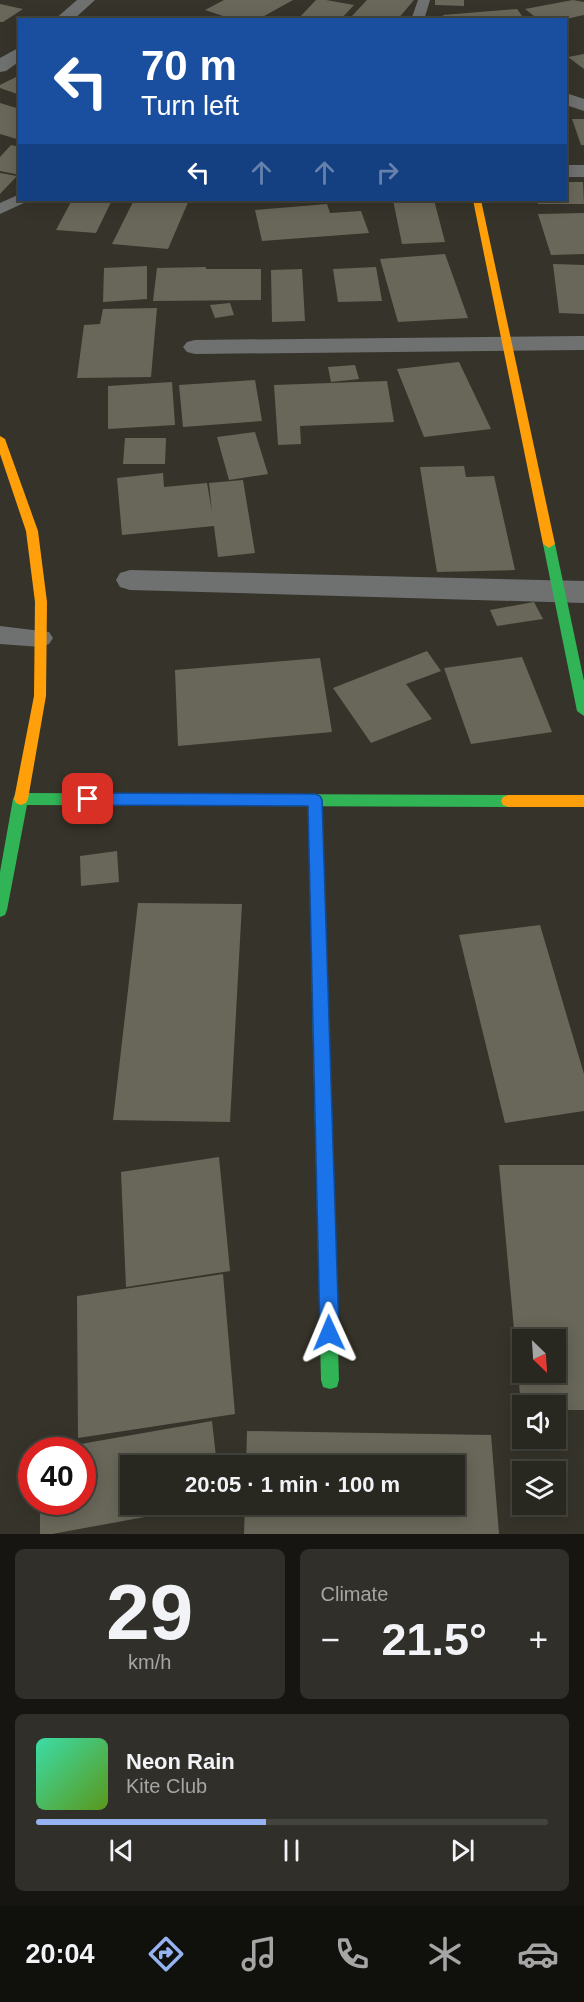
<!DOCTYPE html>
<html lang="en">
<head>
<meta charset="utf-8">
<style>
	body { margin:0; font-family:Arial,sans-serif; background:#302f29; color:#f1f3f6; height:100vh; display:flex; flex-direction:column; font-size:22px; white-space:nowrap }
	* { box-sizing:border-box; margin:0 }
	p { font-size:20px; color:#a5a5a5 }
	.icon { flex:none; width:33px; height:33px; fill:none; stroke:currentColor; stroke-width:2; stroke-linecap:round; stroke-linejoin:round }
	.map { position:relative; height:1534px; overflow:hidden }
	.details { display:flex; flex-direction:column; gap:15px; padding:15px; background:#161512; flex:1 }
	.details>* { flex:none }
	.guide { position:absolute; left:18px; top:18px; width:549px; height:183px; border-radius:0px; box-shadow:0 3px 15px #0003,0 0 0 2px #44443e; background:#1a4fa0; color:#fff; overflow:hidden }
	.needle { width:39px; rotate:155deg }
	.controls { position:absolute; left:512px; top:1329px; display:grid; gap:12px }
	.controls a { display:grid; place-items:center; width:54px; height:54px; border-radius:0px; background:#282720; box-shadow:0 3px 15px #0003,0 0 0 2px #44443e; font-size:30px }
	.speed { position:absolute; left:18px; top:1437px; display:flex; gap:12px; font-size:30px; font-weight:700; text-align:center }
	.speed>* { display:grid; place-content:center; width:78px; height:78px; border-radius:50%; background:#282720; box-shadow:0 3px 15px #0003,0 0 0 2px #44443e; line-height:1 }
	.speed .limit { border:9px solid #d22; background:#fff; color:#111 }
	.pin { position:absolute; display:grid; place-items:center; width:51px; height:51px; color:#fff; margin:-26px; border-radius:12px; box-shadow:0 3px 9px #0006 }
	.me { position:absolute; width:66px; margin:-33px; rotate:359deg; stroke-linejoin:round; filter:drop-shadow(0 0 4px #0008) }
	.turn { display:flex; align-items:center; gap:21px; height:126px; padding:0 24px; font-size:27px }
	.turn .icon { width:78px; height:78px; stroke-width:2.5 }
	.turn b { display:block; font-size:42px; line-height:51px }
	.lanes { display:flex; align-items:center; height:57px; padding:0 24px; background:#0003; justify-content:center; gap:30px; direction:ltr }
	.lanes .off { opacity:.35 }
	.big { font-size:45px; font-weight:600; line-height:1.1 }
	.details .tile { flex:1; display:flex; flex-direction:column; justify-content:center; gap:9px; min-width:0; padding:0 21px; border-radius:9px; background:#302f29 }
	.details .dial { align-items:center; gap:0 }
	.dial b { font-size:78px; line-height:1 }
	.song { display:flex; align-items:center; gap:18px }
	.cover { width:72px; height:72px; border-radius:9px; background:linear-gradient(135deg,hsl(160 70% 55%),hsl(90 70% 35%)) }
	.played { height:6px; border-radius:3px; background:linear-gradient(90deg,#95b2f1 45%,#44443e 45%) }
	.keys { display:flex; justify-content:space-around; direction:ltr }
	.heat { display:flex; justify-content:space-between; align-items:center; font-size:33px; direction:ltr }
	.details .tiles { flex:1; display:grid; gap:15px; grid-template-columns:1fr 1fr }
	.tile:last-child { grid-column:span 2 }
	.trip { position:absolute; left:120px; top:1455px; width:345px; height:60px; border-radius:0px; background:#282720; box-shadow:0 3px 15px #0003,0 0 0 2px #44443e; font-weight:600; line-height:60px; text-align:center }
	.menu { display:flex; height:96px; justify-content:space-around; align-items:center; background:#10100d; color:#a5a5a5 }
	.menu .icon { width:42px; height:42px }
	.menu .selected { color:#95b2f1 }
	.menu b { font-size:27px; color:#f1f3f6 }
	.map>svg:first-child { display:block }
</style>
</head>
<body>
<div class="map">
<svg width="584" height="1534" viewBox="0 0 584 1534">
	<rect width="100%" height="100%" fill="#36342a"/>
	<path fill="#696759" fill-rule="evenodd" d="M224 0H293L257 20H235L205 10Z
		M316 0H326L354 5 340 20H297Z
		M367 0H414L397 20 351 17Z
		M435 0H464V6L435 5Z
		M573 0 584 2V15L561 20H539L525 9Z
		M0 4 23 9 3 22H0Z
		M517 9 525 20H446L443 15Z
		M584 54V69L568 57Z
		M20 75V95L0 88V85Z
		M0 103 20 109V140L0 134Z
		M572 119H584V145H581Z
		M11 145 20 147V175L0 171V157Z
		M0 173 17 176 0 194Z
		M566 182H583L584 204H538L537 200H566Z
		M72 200H112L96 233 56 230Z
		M134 200H189L168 249 112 244Z
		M393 200H434L445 242 402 244Z
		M327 204 330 213 361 211 369 233 262 241 255 210Z
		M584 213V254L551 255 538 214Z
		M445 254 468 318 398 322 380 259Z
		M553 264 584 265V314L559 313Z
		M147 266V299L103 302 104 268Z
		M206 267V269H261V300L153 301 157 268Z
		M376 267 382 301 338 302 333 269Z
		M302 269 305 321 272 322 271 270Z
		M230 303 234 315 215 318 210 305Z
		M157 308 151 377 77 378 84 325 100 324 103 309Z
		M459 362 491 429 424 437 397 369Z
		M355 365 359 379 331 382 328 367Z
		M255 380 262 421 183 427 179 385Z
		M387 381 394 422 300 426 301 444 278 445 274 385Z
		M172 382 175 425 108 429V386Z
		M255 432 268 474 229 480 217 437Z
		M125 438H166L165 464H123Z
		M464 466 466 477 494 476 515 570 437 572 420 467Z
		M163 473 164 487 207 483 212 512 209 483 243 480 255 553 218 557 214 526 122 535 117 478Z
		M534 602 543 619 497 626 490 610Z
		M427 651 441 671 406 684 432 719 371 743 333 688Z
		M522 657 552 732 471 744 444 668Z
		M320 658 332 732 178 746 175 670Z
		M117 851 119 882 81 886 80 856Z
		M138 903 242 904 230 1122 113 1120Z
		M540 925 584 1074V1111L505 1123 459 935Z
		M219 1157 230 1271 126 1287 121 1172Z
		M499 1165H584V1410H555V1406H521ZM522 1340H555V1372H522Z
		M223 1274 235 1414 78 1438 77 1296Z
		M212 1421 217 1466H130V1504L205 1506 52 1534H40V1502H82V1450L52 1449Z
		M247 1431 491 1435 499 1534H244L245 1504H454V1466H246Z"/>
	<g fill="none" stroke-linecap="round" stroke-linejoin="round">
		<path fill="#6f7171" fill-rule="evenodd" d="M418 0H430L424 20H411Z
			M20 194V200H28L26 202 0 214V203Z
			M0 626 49 632 53 638 49 644 41 647 0 644Z"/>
		<path fill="#6f7171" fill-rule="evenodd" d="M77 0H95L73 20H54Z
			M20 47V61L6 71 0 72V58Z
			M566 93 584 99V111L566 105Z
			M566 165H584V177H566Z
			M584 336V350L195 354 187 352 183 347 187 342 195 340Z
			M130 570 584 581V603L130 590 120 587 116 580 120 573Z"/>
		<path fill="#30b455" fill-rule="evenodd" d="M549 540 555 544 584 681V716L577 711 543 544Z
			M21 793 508 795 513 797 515 801 513 805 508 807 27 805 7 910 5 915 0 917V872L13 799 15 795Z
			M320 994 325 996 328 1001 339 1380 337 1387 330 1389 323 1387 321 1380 312 1001 315 996Z"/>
		<path fill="#ff9f0a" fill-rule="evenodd" d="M473 200H481L555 544 549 548 543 544Z
			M0 436 5 439 38 531 47 602 46 696 28 799 26 803 21 805 16 803 14 799 34 696 35 602 26 531 0 454Z
			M508 795H584V807H508L503 805 501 801 503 797Z"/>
		<path fill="#e5322d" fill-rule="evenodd" d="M315 794 320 796 322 800 328 1001 325 1006 320 1008 315 1006 312 1001 308 800 310 796Z"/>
	</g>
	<path fill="#1a73e8" stroke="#114b97" stroke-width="1.5" d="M88 793 315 794 320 796 322 800 339 1333 336 1340 329 1343 323 1340 320 1333 308 806 88 805 83 803 81 799 83 795Z"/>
</svg>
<div class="controls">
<a><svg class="needle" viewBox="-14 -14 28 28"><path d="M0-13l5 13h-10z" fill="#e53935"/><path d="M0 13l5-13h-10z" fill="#a5a5a5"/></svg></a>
<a><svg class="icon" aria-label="sound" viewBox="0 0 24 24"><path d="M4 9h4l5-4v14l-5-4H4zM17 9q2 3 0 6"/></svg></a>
<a><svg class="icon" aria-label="layers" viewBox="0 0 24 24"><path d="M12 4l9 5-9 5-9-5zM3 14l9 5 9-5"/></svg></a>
</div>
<div class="speed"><div class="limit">40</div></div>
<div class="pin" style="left:88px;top:799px;background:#d93025"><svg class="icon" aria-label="arrive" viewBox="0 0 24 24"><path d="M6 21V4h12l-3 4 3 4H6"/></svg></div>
<svg class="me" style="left:329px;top:1333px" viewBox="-20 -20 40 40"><path d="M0-17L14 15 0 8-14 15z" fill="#1a73e8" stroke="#fff" stroke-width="4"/></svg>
<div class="trip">20:05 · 1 min · 100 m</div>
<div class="guide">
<div class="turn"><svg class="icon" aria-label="left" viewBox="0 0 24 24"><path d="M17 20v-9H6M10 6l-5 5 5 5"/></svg><div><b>70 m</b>Turn left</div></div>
<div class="lanes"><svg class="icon" aria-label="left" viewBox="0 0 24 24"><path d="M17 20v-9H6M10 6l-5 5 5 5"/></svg><svg class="icon off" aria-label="ahead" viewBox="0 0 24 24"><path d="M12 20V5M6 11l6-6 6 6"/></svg><svg class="icon off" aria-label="ahead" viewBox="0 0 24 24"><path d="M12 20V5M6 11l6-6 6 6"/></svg><svg class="icon off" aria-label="right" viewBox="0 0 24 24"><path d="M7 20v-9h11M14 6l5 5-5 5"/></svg></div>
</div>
</div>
<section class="details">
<div class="tiles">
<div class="tile dial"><b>29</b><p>km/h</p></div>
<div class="tile"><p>Climate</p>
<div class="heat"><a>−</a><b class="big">21.5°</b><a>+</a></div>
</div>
<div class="tile">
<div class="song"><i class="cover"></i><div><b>Neon Rain</b><p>Kite Club</p></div></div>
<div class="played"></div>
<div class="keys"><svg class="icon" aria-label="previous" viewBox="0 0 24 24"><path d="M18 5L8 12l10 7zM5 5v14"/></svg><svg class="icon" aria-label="pause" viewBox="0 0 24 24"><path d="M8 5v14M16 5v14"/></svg><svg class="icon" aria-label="next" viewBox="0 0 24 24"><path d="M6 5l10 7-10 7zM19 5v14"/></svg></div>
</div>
</div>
</section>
<nav class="menu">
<b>20:04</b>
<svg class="icon selected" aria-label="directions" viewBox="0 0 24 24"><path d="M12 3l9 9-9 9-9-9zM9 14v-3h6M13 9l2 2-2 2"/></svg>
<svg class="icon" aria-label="music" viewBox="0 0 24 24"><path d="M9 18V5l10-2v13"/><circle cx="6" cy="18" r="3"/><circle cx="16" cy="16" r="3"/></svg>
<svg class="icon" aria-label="phone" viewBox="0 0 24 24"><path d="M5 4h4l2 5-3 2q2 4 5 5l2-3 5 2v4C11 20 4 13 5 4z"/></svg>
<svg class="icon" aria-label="climate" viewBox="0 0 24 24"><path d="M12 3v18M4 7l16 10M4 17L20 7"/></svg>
<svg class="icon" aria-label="car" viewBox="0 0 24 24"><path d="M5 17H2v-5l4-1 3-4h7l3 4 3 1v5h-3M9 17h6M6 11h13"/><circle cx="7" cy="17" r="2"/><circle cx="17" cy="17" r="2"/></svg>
</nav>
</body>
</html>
